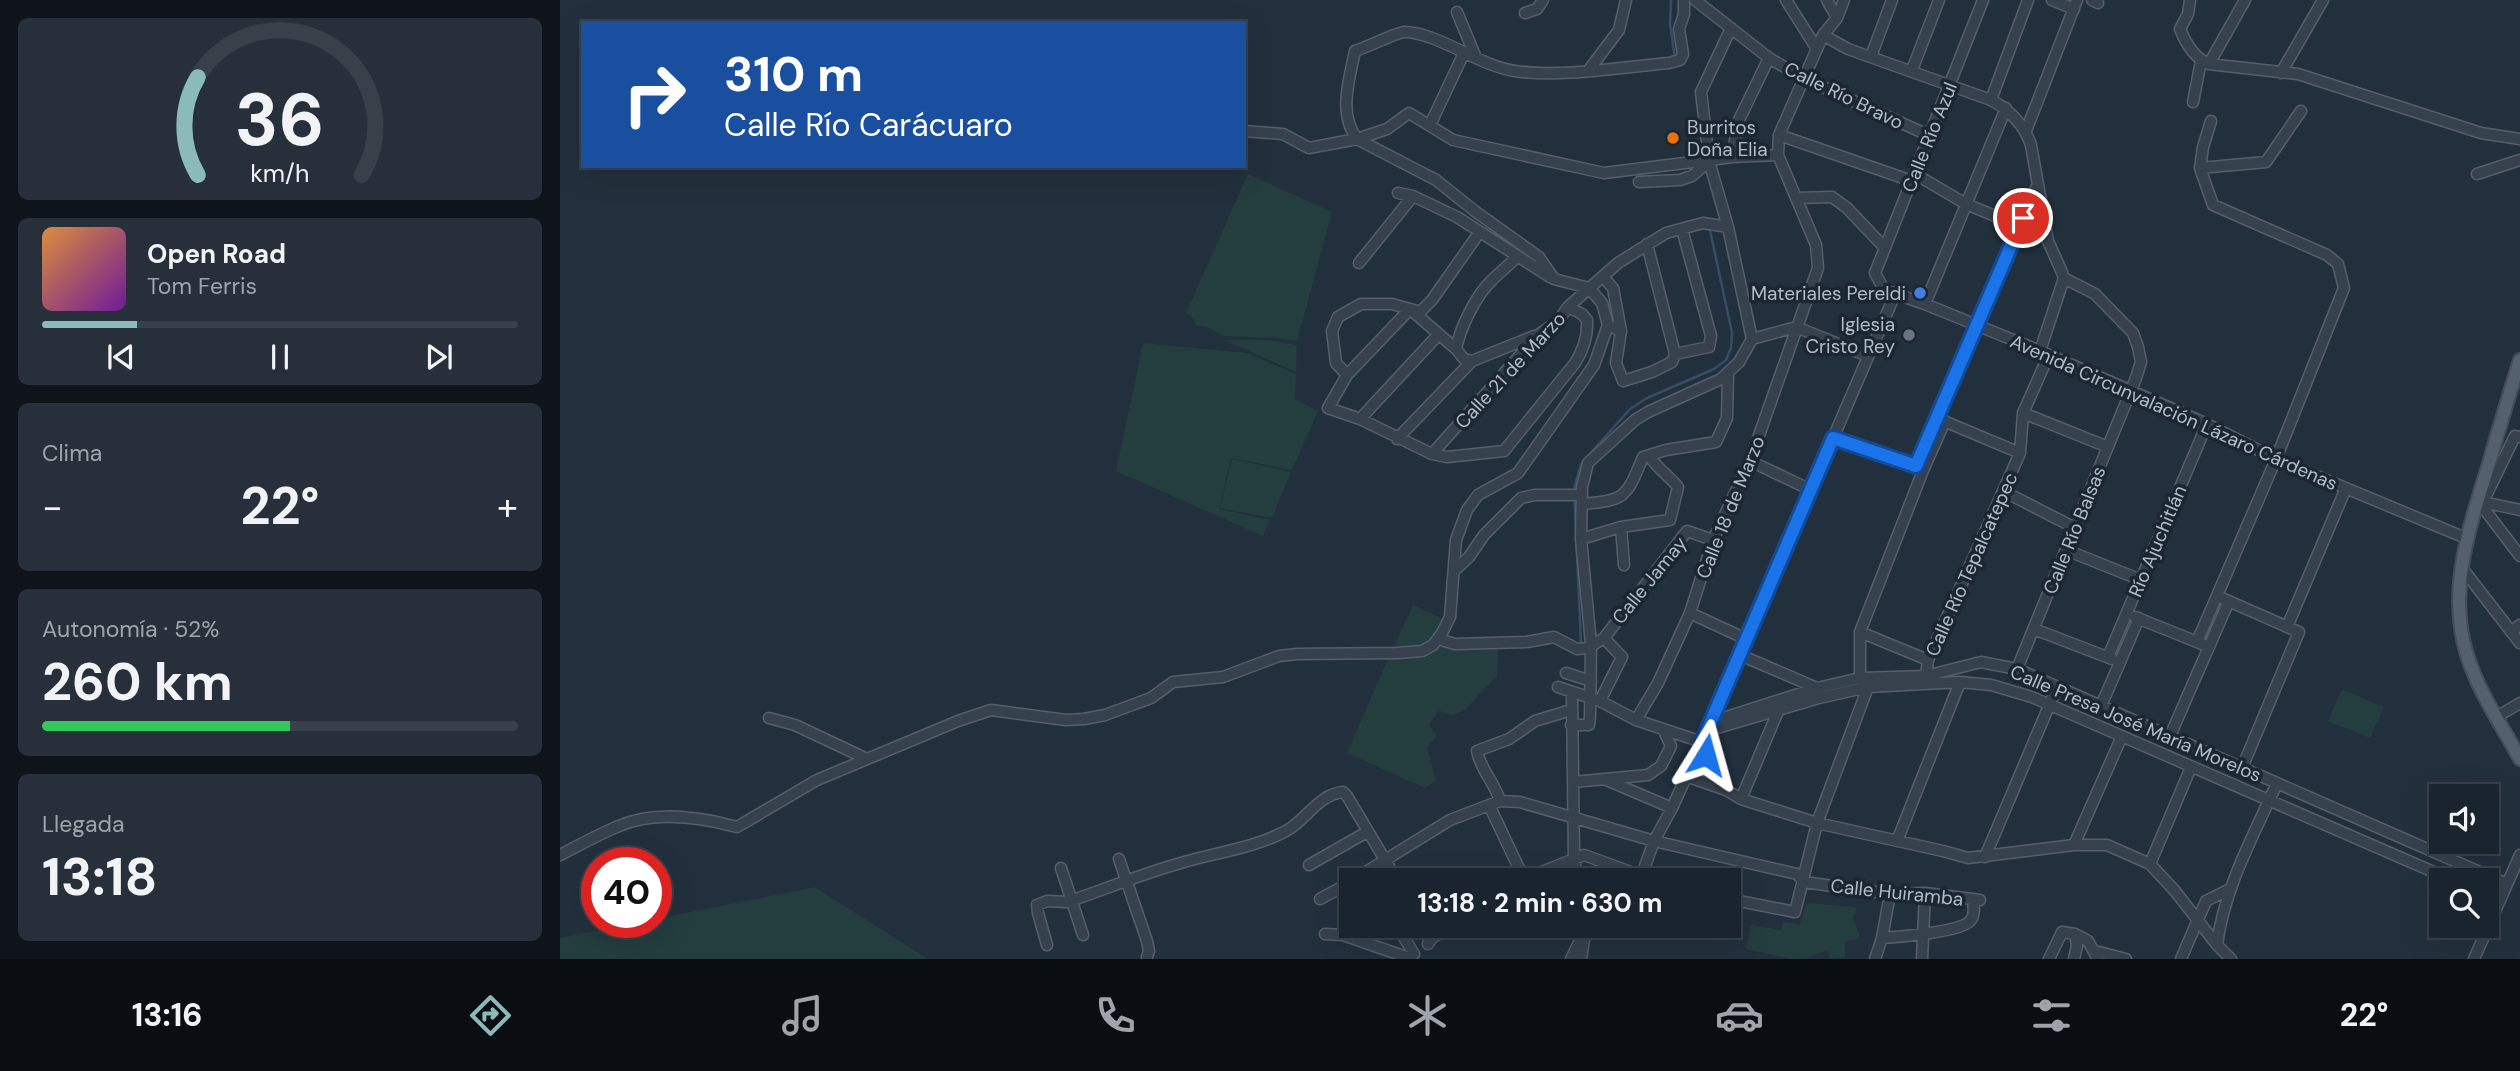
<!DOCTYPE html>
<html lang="es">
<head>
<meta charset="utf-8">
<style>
	body { margin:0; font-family:"DM Sans",sans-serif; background:#27303a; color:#f1f3f6; height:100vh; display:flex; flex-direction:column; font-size:26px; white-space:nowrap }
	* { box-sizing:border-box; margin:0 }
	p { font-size:23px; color:#9fa4aa }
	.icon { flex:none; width:38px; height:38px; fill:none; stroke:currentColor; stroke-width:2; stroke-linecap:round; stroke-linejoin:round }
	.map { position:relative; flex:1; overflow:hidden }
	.drawer { display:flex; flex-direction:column; gap:18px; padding:18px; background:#0e1419; width:560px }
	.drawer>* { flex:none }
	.hud { position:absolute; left:21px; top:21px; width:665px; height:147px; border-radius:0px; box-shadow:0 7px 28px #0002,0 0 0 2px #38414a; background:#1a4fa0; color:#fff; overflow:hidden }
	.controls { position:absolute; left:1869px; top:784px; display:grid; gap:14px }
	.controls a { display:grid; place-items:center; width:70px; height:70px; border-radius:0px; background:#1a242e; box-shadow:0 7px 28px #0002,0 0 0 2px #38414a; font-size:35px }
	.speed { position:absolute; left:21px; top:847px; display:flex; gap:14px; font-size:35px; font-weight:700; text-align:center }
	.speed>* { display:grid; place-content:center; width:91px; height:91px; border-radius:50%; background:#1a242e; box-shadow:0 7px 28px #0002,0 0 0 2px #38414a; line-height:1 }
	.speed .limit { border:10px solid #d22; background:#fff; color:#111 }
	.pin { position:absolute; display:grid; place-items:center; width:60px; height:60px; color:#fff; margin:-30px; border:4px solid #fff; border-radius:50%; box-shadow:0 2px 7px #0007 }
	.me { position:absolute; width:77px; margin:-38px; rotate:8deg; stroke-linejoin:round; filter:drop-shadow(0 0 5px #0008) }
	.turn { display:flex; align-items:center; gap:24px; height:147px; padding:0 28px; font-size:32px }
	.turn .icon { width:91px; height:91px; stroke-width:2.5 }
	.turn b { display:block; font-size:49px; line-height:60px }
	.big { font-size:52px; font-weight:700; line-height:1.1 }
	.drawer .tile { flex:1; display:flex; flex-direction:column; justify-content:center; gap:10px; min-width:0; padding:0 24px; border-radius:10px; background:#27303a }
	.drawer .dial { align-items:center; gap:0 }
	.dial svg { height:182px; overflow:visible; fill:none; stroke:#38414a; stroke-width:7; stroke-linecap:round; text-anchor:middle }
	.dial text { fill:#f1f3f6; stroke:none }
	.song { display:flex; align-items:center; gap:21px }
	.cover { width:84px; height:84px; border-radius:10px; background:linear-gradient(135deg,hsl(30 70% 55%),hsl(280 70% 35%)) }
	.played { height:7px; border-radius:4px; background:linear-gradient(90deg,#8bbbb9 20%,#38414a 20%) }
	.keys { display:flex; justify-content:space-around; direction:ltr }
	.heat { display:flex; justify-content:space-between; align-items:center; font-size:38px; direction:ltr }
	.charge { height:10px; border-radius:5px; background:linear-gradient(90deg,#34c759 52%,#38414a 0) }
	.trip { position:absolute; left:779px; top:868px; width:402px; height:70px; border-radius:0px; background:#1a242e; box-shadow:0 7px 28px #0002,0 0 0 2px #38414a; font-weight:700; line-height:70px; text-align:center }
	.menu { display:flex; height:112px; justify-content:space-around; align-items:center; background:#0a0e12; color:#9fa4aa }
	.menu .icon { width:49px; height:49px }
	.menu .current { color:#8bbbb9 }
	.menu b { font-size:32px; color:#f1f3f6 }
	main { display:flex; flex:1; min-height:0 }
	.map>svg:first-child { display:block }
</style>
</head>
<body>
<main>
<section class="drawer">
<div class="tile dial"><svg viewBox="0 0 100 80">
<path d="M14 69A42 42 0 1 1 86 69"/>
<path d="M14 69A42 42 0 0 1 14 26" stroke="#8bbbb9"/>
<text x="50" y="56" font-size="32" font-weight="700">36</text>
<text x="50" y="72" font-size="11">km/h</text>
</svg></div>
<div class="tile">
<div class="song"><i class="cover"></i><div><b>Open Road</b><p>Tom Ferris</p></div></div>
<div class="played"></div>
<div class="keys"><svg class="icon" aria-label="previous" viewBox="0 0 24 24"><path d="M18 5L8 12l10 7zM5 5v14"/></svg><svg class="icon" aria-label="pause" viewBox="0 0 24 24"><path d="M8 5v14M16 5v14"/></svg><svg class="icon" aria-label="next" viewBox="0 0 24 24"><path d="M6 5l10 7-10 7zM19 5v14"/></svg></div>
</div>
<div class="tile"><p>Clima</p>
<div class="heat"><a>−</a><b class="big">22°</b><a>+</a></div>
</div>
<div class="tile"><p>Autonomía · 52%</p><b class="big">260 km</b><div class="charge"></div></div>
<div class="tile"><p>Llegada</p><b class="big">13:18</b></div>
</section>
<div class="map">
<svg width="1960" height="959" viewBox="0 0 1960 959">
	<rect width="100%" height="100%" fill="#22303d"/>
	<path fill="#243d3e" d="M688 174 772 212 737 341 715 338 663 336 648 327 636 325 630 314 625 315Z
		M664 340H709L737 345 736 372Z
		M583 343 687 353 736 374 735 399 758 411 732 470 671 458 659 509 710 520 703 536 556 471Z
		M672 459 731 472 712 518 660 508Z
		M853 605 887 621C873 649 860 650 832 651Z
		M878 641 939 643 937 676 905 710 893 715 879 711 869 725 877 736 867 748 876 781 865 788 787 753 830 654 856 653Z
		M1782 689 1824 707 1810 738 1768 721Z
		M255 887 368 959H0V938L80 922H96V919Z
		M1247 903 1297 907 1293 917 1300 938 1285 942V957L1270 959 1267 951 1250 956 1247 959H1231L1186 949 1191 925 1221 930 1223 922 1240 924Z"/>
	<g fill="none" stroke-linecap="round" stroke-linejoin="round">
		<path stroke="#354d65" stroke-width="2.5" d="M1111 0 1110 24 1115 58
			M1021 643 1014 489 1021 464 1070 409 1087 398 1154 369 1166 360 1171 348 1172 333 1150 230"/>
		<defs>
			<path id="minor" d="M1135 0 1209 58 1243 78 1370 136
				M1226 0 1257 49
				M1267 0 1277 18
				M1423 0 1315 273 1324 290 1365 304 1480 351 1647 424 1716 459 1908 539
				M1492 0 1514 9
				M1532 0 1538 3
				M1630 0 1628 14 1620 29C1626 44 1634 58 1649 64L1738 74 1921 133 1960 139
				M897 12 916 58
				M965 13 977 9 983 0
				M1263 35 1288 49 1431 100C1450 110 1464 125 1471 145L1488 241 1501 270 1504 278 1535 294 1573 333 1578 347 1581 362 1576 378 1457 669
				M1313 56V51L1332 0
				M1649 64 1685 0
				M1352 70 1379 0
				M1028 71 1059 30 1066 0
				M1721 73 1763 0
				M1431 100 1468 0
				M1633 102 1641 61
				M870 125 904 53
				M684 131 723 134 749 148 797 139 827 129 849 113 893 140 1044 173 1173 157 1218 155
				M1466 131 1517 0
				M1219 135 1352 181
				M1173 157 1177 124 1209 58
				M1640 168 1706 162 1741 111
				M1355 174 1406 204 1459 226
				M1917 174 1960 160
				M1079 182 1120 180 1132 176 1149 161
				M838 193 853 196 897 217 990 277
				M1236 198 1272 197 1287 208 1325 248
				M919 233 872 300 860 312 850 309 787 375 768 408 800 419 872 454 887 457 944 451 1015 363C1024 349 1028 336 1027 320L1022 314 1008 307
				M1087 244 1115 354
				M799 263 853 196
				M1043 277 1053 288 1061 331 1048 325
				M1336 292 1142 742 1153 769 1166 790 1181 799 1257 823 1383 851 1408 858 1514 845H1547L1590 864 1615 891 1657 945 1671 959
				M1365 304 1446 108
				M1061 331 1056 363 1063 381 1092 372 1112 362 1115 354 1149 347 1151 336 1122 229
				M1192 339 1236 327 1308 356
				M912 361 904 359 896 349C900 328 916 295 932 280 940 272 949 265 957 257
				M787 375 776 363 772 331 778 317 801 304H832L850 309 896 349
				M1463 413 1548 447
				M800 419 879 334
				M1379 419 1460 453
				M1960 437 1955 436 1923 502 1925 510 1960 556
				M1273 438 1362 467
				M837 439 912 361 974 336
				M872 454 978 335 998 321 1008 307 1058 263 1106 233 1143 223 1168 227
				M1089 456C1097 468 1109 476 1118 487L1110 520
				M1190 461 1251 490
				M1356 465 1478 184
				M1443 491 1515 528
				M1918 501 1960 510
				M1022 504C1067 500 1066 497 1083 457L1106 450 1156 442 1167 418 1168 374
				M1061 527 1064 565
				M1021 539 1061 527 1110 520
				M1506 550 1581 580
				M1902 568 1960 643
				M894 571 909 557 924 535 961 498 975 495H1022
				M1657 596 1739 632 1682 768
				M1130 613 1186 639
				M1575 617 1642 644
				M1727 627 1786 488
				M1474 629 1552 659
				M1300 632 1368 660
				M1951 632 1960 625
				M878 639 895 644 967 642 994 637 1017 649 1028 648 1044 638 1127 531 1153 540
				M1637 642 1716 459 1784 288 1778 264 1767 255 1653 205 1640 168 1643 147 1651 121
				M1180 655 1257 688
				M1548 657 1647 424
				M1006 673 1031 681
				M1366 676 1368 660 1460 453 1463 413 1487 359 1480 351 1504 278
				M998 687 1040 701 1076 720 1142 742 1112 808 1094 841 1080 880
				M1012 693 1014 859 1018 880
				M1040 701 1062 657 1044 638
				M1541 706 1579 618
				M209 718 235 725 307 759
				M1935 718 1960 703
				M1076 720 1098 683 1130 613 1153 540 1190 461 1258 268 1256 245 1218 155 1219 135 1263 35 1277 18 1284 0
				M1151 722 1257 688 1300 678 1366 676 1421 662 1457 669 1947 884
				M1011 725H1029L1030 717 1031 644 1021 539 1022 487 1028 463 1075 420 1088 412 1161 379 1179 362 1192 339 1168 227 1149 161 1141 92 1171 28
				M1147 731 1259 698 1308 687 1400 682 1431 685 1472 697 1892 880
				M1610 736 1669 601
				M1126 776 1166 790
				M1044 779 1112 808
				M1013 782 1088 775 1101 766 1111 746 1104 731
				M1181 799 1219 709
				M940 801C935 783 920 769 917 751L949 739 975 721 1011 710
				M929 805 964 879
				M1337 841 1400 682
				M1514 845 1562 736
				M0 855C20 845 39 834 59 826 96 810 140 817 177 827L257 780 398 721 431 710 506 720 524 719 545 715 591 698 613 682 663 677 719 656 737 654 837 653 862 651 873 645 882 633 890 617 896 540 907 510 918 495 958 473 1034 365 1048 325 1042 303 1029 288 994 279 979 257 916 212 876 180 797 139C778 114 789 80 795 51 805 48 838 32 844 32 877 32 919 66 955 71 999 78 1063 67 1109 63L1120 60 1123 54 1119 29 1124 14V0
				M1425 857 1497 687
				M559 859 587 941 589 951 587 957
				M1590 864 1631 767
				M749 865 807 832
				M501 868 523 935
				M793 880 890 820 940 801 960 802 1094 841 1237 874 1244 882 1330 894 1365 893 1420 900
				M962 880 1024 855 1093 880
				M1927 895 1940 901
				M760 899 791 882
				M1169 899 1235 912 1257 823 1308 687 1300 678V632L1364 468 1385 421
				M837 926 854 954 849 959
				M865 926 872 938 868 944
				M1136 926 1159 933
				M765 934 783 935 849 958
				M783 935 798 926
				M872 938 891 926
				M1322 938C1338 937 1401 932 1410 921 1415 916 1414 907 1413 900
				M487 945 478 913 477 905 487 901 507 902C546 889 584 873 624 862 659 852 694 848 726 831 746 820 759 794 783 792L787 796 837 880
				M1657 945C1664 888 1694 835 1717 783
				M1535 951 1566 959
				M1011 959 1027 926
				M1021 959 1024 940
				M1315 959 1322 938 1330 894
				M1362 959 1365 893
				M1489 959 1502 932 1515 934
				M1514 959 1517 946 1515 934 1528 941 1538 959
				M1621 959 1646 901 1670 889
				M1914 959 1960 855"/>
			<path id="major" d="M1960 360C1949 396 1938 431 1928 467 1909 528 1887 592 1907 655 1919 693 1941 724 1960 759"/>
		</defs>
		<use href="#minor" stroke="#545f6b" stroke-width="13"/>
		<use href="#major" stroke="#424d59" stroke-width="16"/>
		<use href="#minor" stroke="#36414d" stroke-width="10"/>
		<use href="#major" stroke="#54606d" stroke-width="12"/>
	</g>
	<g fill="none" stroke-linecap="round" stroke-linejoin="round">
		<defs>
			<path id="route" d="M1146 755 1142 742 1273 438 1356 466 1463 218"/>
		</defs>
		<use href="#route" stroke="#114b97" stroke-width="18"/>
		<use href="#route" stroke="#1a73e8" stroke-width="12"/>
	</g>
	<circle fill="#e8710a" stroke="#1b2632" stroke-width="2.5" cx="1113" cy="138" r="7"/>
	<circle fill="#3f7fe0" stroke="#1b2632" stroke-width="2.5" cx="1360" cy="293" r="7"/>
	<circle fill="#6b7280" stroke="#1b2632" stroke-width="2.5" cx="1349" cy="335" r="7"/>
	<g text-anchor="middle" stroke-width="7" stroke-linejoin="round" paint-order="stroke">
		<g font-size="19" fill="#b1bcc8" stroke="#1b2632">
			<text transform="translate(1284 95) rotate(26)" y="7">Calle Río Bravo</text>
			<text transform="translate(1369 137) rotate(-68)" y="7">Calle Río Azul</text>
			<text transform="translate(950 370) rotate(-47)" y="7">Calle 21 de Marzo</text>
			<text transform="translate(1614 412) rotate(24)" y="7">Avenida Circunvalación Lázaro Cárdenas</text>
			<text transform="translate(1170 507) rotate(-68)" y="7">Calle 18 de Marzo</text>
			<text transform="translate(1514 530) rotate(-68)" y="7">Calle Río Balsas</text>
			<text transform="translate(1597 541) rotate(-67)" y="7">Río Ajuchitlán</text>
			<text transform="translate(1411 564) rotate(-66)" y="7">Calle Río Tepalcatepec</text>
			<text transform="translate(1089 580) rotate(-51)" y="7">Calle Jamay</text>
			<text transform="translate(1576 723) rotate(23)" y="7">Calle Presa José María Morelos</text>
			<text transform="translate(1337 892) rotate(6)" y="7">Calle Huiramba</text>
		</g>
		<g font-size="19" fill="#b1bcc8" stroke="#1b2632" text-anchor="end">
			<text x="1127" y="134" text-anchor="start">Burritos<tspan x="1127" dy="22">Doña Elia</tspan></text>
			<text x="1346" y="300">Materiales Pereldi</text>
			<text x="1335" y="331">Iglesia<tspan x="1335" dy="22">Cristo Rey</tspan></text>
		</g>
	</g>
</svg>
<div class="controls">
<a><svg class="icon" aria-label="sound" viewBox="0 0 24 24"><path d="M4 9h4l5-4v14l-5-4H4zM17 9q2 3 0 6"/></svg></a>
<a><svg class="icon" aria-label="search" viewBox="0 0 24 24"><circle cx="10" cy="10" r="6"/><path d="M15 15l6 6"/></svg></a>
</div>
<div class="speed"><div class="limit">40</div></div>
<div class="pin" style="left:1463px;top:218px;background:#d93025"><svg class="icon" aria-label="arrive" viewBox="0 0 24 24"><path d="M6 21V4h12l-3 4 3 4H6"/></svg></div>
<svg class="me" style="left:1146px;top:755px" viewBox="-20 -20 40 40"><path d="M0-17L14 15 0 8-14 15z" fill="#1a73e8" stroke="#fff" stroke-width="4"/></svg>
<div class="trip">13:18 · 2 min · 630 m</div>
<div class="hud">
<div class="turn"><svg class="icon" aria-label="right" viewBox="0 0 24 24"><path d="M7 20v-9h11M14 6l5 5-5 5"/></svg><div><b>310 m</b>Calle Río Carácuaro</div></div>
</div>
</div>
</main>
<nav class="menu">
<b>13:16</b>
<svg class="icon current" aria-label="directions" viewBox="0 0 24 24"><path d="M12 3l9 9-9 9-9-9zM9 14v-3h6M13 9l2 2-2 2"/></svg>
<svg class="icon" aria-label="music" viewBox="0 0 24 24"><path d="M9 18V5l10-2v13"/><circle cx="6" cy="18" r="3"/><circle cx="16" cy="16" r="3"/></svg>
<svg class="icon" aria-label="phone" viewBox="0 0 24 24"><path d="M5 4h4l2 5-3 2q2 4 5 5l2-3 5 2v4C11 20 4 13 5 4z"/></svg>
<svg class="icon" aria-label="climate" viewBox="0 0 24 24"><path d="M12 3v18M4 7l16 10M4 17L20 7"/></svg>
<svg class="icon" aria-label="car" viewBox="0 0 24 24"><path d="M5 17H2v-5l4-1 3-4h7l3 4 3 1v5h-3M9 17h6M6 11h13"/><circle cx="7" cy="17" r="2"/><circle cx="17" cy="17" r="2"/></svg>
<svg class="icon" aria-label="filters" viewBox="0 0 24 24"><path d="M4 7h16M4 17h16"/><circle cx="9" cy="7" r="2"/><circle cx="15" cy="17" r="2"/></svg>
<b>22°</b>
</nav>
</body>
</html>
